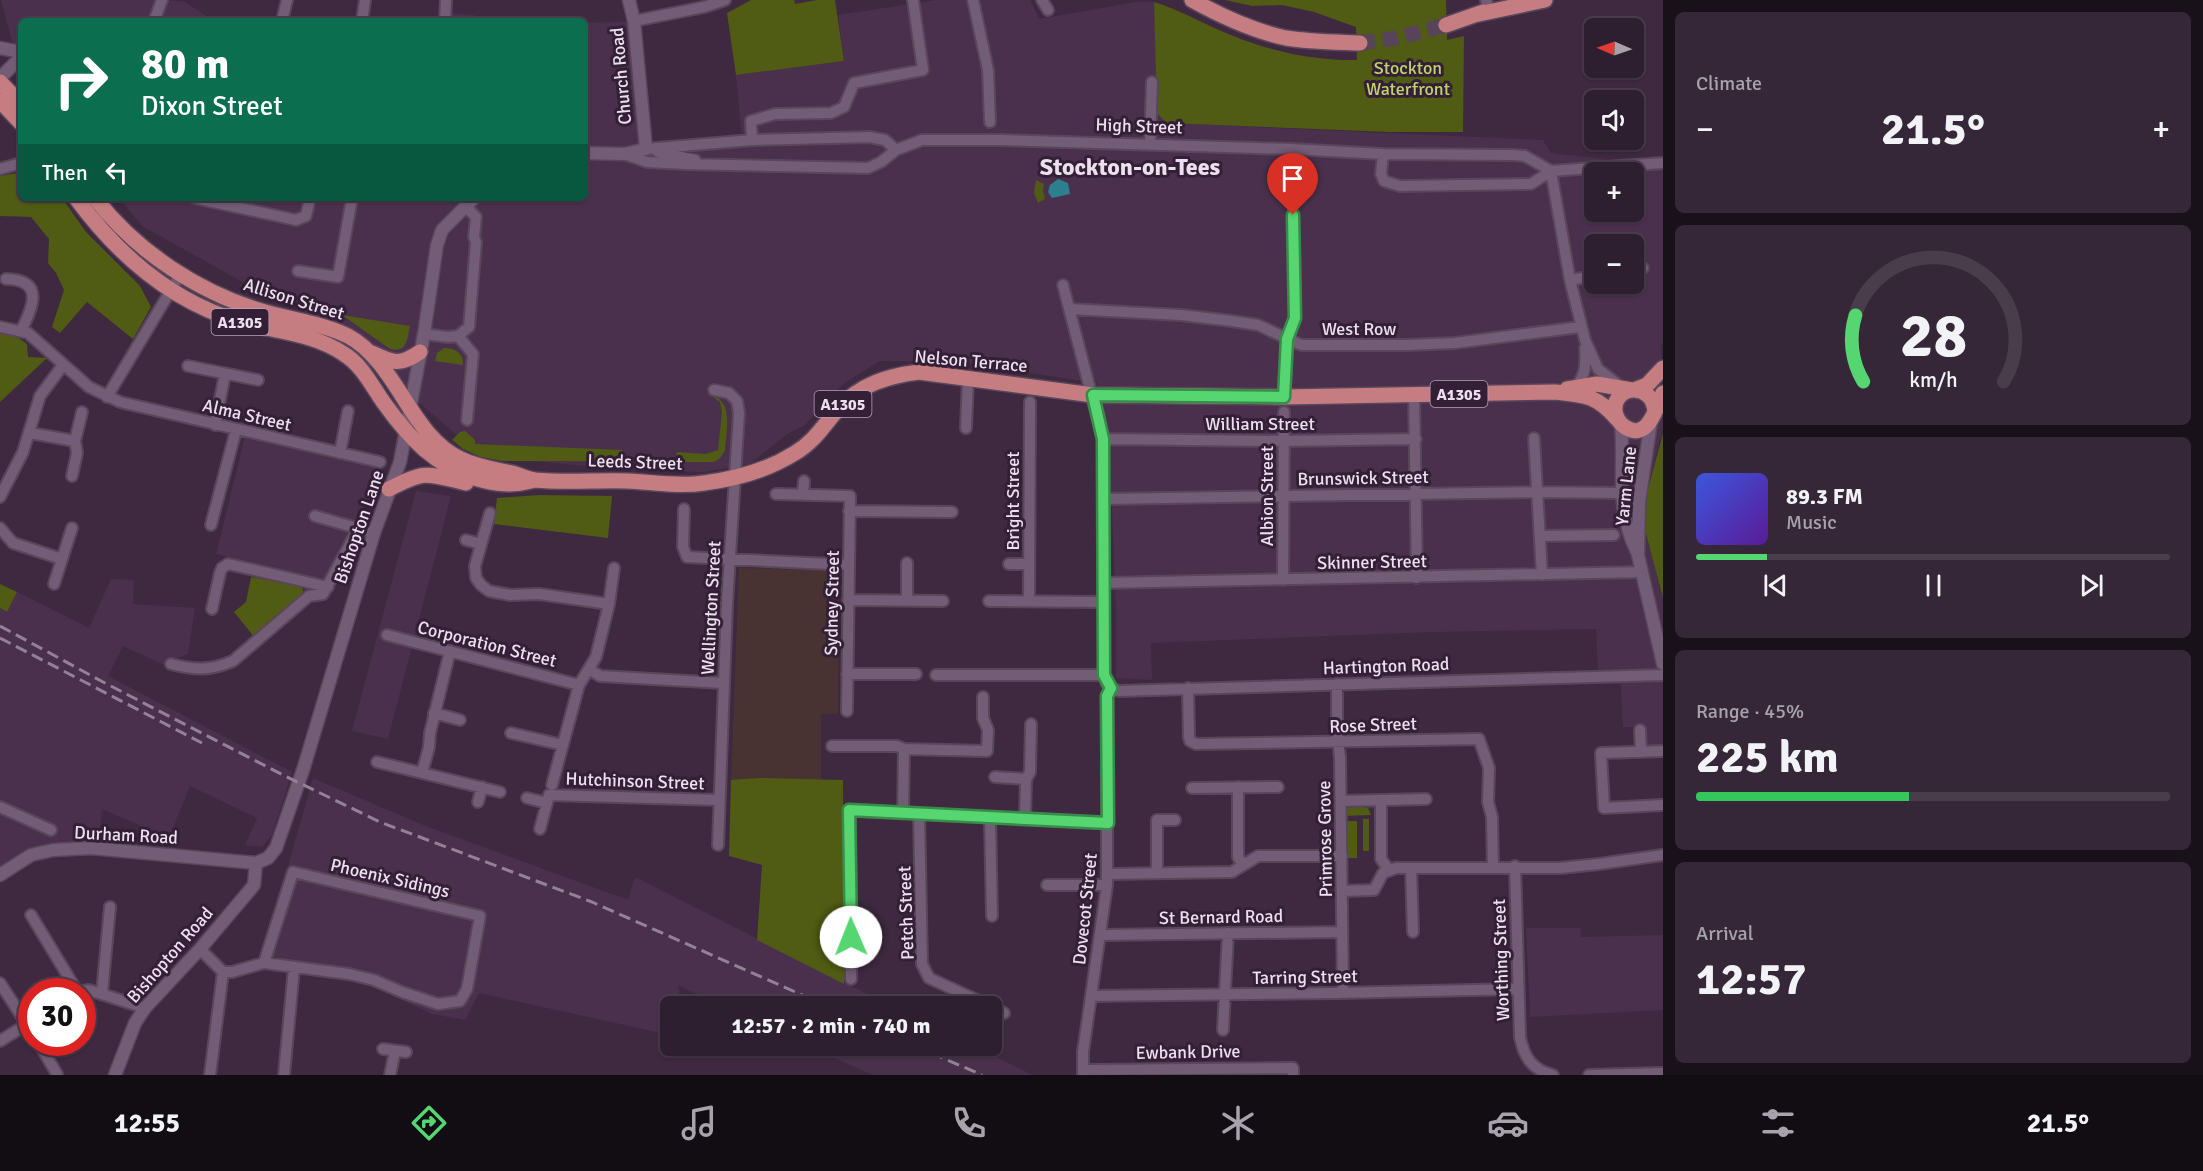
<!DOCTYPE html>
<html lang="en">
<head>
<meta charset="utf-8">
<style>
	body { margin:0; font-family:Signika,sans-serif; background:#362738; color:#f1f3f6; height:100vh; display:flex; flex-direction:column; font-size:22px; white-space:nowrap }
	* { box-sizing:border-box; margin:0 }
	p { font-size:20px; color:#a7a2ab }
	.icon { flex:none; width:33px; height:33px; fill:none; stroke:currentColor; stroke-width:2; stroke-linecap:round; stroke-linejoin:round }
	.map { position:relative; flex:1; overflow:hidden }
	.details { display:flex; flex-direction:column; gap:12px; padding:12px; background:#19111a; width:540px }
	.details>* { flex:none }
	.top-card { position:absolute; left:18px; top:18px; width:570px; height:183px; border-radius:9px; box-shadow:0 2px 4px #0004,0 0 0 2px #493d4c; background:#0b6e4f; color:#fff; overflow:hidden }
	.needle { width:39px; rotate:272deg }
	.controls { position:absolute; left:1584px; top:18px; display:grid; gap:12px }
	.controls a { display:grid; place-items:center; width:60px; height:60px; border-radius:9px; background:#2e1f30; box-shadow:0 2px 4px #0004,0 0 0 2px #493d4c; font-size:30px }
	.speed { position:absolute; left:18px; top:978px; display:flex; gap:12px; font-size:30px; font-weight:700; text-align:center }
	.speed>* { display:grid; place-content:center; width:78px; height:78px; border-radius:50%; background:#2e1f30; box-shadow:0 2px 4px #0004,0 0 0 2px #493d4c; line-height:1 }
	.speed .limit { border:9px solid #d22; background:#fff; color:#111 }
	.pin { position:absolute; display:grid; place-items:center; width:51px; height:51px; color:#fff; margin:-62px -26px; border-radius:50% 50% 50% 0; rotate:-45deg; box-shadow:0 0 6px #0007 }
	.pin .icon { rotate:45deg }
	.me { position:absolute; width:66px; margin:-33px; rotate:359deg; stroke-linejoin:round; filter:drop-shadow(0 0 4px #0008) }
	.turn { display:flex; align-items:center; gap:21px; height:126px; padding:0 24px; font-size:27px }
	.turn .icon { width:78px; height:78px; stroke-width:2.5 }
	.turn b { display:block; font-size:42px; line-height:51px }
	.then { display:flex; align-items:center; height:57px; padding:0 24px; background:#0003; gap:12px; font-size:22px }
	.big { font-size:45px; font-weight:700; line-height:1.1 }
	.details .card { flex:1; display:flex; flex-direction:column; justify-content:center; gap:9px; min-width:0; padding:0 21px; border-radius:9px; background:#362738 }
	.details .dial { align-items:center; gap:0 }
	.dial svg { height:156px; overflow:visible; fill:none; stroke:#493d4c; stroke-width:7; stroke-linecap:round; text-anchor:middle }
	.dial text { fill:#f1f3f6; stroke:none }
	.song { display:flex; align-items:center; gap:18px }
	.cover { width:72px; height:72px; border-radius:9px; background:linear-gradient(135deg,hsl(230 70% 55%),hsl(270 70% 35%)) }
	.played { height:6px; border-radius:3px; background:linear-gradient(90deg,#56d671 15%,#493d4c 15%) }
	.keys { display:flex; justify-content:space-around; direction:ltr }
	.heat { display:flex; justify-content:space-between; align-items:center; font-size:33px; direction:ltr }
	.charge { height:9px; border-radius:4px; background:linear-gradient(90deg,#34c759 45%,#493d4c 0) }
	.trip { position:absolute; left:660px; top:996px; width:342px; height:60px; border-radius:9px; background:#2e1f30; box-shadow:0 2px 4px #0004,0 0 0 2px #493d4c; font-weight:700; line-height:60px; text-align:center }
	.tabs { display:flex; height:96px; justify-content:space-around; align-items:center; background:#120c13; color:#a7a2ab }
	.tabs .icon { width:42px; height:42px }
	.tabs .active { color:#56d671 }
	.tabs b { font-size:27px; color:#f1f3f6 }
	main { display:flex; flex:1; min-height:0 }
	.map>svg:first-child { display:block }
</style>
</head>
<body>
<main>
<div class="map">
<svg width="1663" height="1075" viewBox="0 0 1663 1075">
	<rect width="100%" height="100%" fill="#3e2940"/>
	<path fill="#4a304d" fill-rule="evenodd" d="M1 0H168L185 2 214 21H21V75Z
		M936 0H1030L1039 19 1136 2H1154L1167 123 1543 140 1551 153 1629 162 1663 163V342L1661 345 1663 428 1641 515 1663 598V747H1637L1635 727H1623L1620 671 1598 670 1596 629 1433 632 1151 643 1152 680 1116 678V606L1109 442 1096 380H1076L952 361H880L843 384 804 426 787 434 750 464 703 472 617 469 481 456 423 406 293 303 255 289 142 226 119 198H585V23L634 21 643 150 742 141 736 75 844 61 838 15ZM1594 172H1634V212H1594ZM1594 244H1634V284H1594Z
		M441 12 531 21H439Z
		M246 432 380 462 381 473 327 581 216 554Z
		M416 491 451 496 388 739 352 731Z
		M111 579 134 580 133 604 195 608 188 654 162 664 123 646 108 676 292 772 272 835 262 847 245 845 257 818 190 786 169 838 102 809 97 853 29 858 0 882V608L7 612 17 592 89 628Z
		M313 778 423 825 628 900 635 877 891 1006H722L678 985 681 1006H670V1035L479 993 465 1020 432 1014 370 985 261 962Z
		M1526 928H1580L1581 937 1663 935V1010L1530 1017Z
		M807 1046H973L1033 1075H873Z"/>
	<path fill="#483332" d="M739 568 839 571 838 714H821V780H731Z"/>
	<path fill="#505b13" d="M751 0H794L795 4 817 0H835L844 61 736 75 727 13Z
		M1225 0H1446L1447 40 1464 36 1463 132H1390L1166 123 1157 113 1154 2C1181 10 1205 25 1231 35 1269 51 1315 61 1357 60L1356 27 1314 12 1282 5 1252 6Z
		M1056 165 1069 166 1065 174 1057 173 1049 176 1045 170Z
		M21 170V198H62L86 232 140 286 151 307 133 339 87 302 60 333 52 327 64 290 56 273 48 263 49 239 31 217 0 216V176L18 173Z
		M1036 180 1044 184 1043 191 1045 199 1038 203 1034 193Z
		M342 315 410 326C407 340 407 353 390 349Z
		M0 333 14 335 27 344 28 357 47 358 0 402Z
		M444 348C455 348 464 353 463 365L435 361 437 353Z
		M715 397C733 403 726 434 725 450 722 456 720 460 713 462H672V459L676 458 677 452 706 454 718 450 722 412 720 402 714 398Z
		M465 431 475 440V444L622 450 623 457H632L627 461H503L481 457 463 449 452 440 460 432Z
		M1663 433V598L1641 515Z
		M539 495 612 496 608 538 494 524 497 498Z
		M251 577 302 587 304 594 255 638 234 612 246 602Z
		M0 584 17 592 7 612 0 608Z
		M759 778 843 780 844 984 757 940 762 865 729 856 731 780Z
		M1362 806 1368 808 1371 815 1343 816 1346 808Z
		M1363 819H1369V851H1363Z
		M1343 821H1357V858H1345Z"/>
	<path fill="#2c7f8c" d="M1058 179 1068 183 1070 194 1052 198 1048 192 1050 185Z"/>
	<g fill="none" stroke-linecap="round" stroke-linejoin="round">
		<path stroke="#58445a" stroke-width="15" stroke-dasharray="15 8" stroke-linecap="butt" d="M1360 43 1397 38 1446 25"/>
		<defs>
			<path id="minor" d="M973 0 988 70 990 122
				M1042 0 1048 10
				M1486 0 1489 9
				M154 21 162 0
				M282 21 287 0
				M362 21 365 0
				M445 21 446 0
				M634 21 704 7 725 0
				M752 140 751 121 775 114 831 113 844 107 854 83 923 70 913 0
				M1150 144 1152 82
				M646 149 752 140 869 137 885 140 896 150
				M658 152 695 160
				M624 154 647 162 685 164 868 168 881 162 896 150 922 140H1002L1291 149 1383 154 1513 155 1525 156 1551 171
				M1383 154 1381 174 1384 181 1400 186 1531 184 1551 171 1663 163
				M0 169 21 163
				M1551 171 1570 280 1585 340 1598 369 1620 386
				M195 198 296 220 306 216 310 198
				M465 206 476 217 474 237 476 242 469 327 458 336 473 354 467 420
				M1634 270 1643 268
				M298 271 338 277 352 198
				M6 279C45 280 33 307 21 331
				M1570 280 1594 276
				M1063 285 1103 439 1104 675 1107 684 1111 688
				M1069 309 1181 315 1232 321 1258 325 1301 345H1406L1455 343 1580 327
				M0 327 28 333 89 387 120 402 380 462
				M424 334 448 337 458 336
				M188 366 258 380
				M1576 387C1586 374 1586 364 1585 348
				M714 390 729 393 737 401 739 413 727 603 718 845
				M1414 395 1417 578
				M107 397 180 275
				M1284 397 1287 339 1295 318 1293 215
				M215 425 225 374
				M966 428 968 378
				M30 433 75 441
				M1534 438 1542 575
				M1103 439 1283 441 1416 439
				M340 453 348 411
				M72 476 77 453 75 441 82 412
				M776 494 850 496 847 711
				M803 494 804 481
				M0 497 23 452 40 396 63 365
				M1105 499 1537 492 1621 493
				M684 509 683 547 687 557 849 565
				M849 511 952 512
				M490 513 475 566 476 578 481 585 489 591 510 595 539 594 609 604
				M315 516 374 533
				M211 525 236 430
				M0 528 13 543 62 559
				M1540 536 1614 535
				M466 540 481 544
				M1009 564H1029
				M1283 580 1284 412
				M1104 583 1642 572
				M54 584 72 528
				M848 600 943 601
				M1029 600 1030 402
				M907 601V563
				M989 601 1104 602
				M212 609 220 573 222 568 228 564 328 587
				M387 635 579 685
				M171 664C194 670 210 671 233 661L309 596 323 594 358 529
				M589 669 600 676 723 683
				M847 674H916
				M936 675H1104
				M1337 684V732L1340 757 1343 993
				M1111 688 1119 691 1663 675
				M1188 688 1189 737 1190 741 1196 744 1479 739 1489 768 1488 802 1492 817 1493 867
				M434 713 460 720
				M1640 730 1641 752
				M511 733 563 745
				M832 746H897L904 749
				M1663 751 1601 753 1604 808 1663 805
				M377 762 500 792
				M422 773 429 747 430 733 450 651
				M995 777 1026 779
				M552 785 579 685 596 657 609 604 614 568
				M1238 787V857L1243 865
				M1192 788 1278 787
				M527 798 547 803
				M1381 800V859L1389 870
				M1341 801 1426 799
				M478 802 482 787
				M0 807 51 830
				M903 813 904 749 987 751 988 730 983 718V697
				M919 814 922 964 929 978 990 1006
				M990 818 992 916
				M1025 819 1026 779 1030 772 1031 724
				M540 829 549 795 719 800
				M1515 866 1520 1037C1524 1057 1532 1070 1553 1075
				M1411 868 1413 932
				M1157 873V820H1175
				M1108 874 1232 872 1258 856H1342
				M1047 885H1107
				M1342 891 1374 890 1383 873 1396 868H1560L1599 864 1663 855
				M31 915 77 991
				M1100 935 1342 932
				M200 949 223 972H232L264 963 349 974 374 980 402 992 438 1004 460 1001 467 989 480 916 293 872 264 963
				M851 979 850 810 1108 823
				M0 983 32 1032
				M76 992 89 990 145 1008
				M102 993 110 907
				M1091 996 1336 993 1518 989
				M992 1007 1004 1013
				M1223 1030 1228 933
				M0 1041 32 1021
				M38 1042 57 1074
				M383 1049 406 1052
				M1084 1068 1091 1070 1293 1068V1075
				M210 1075 223 972
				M284 1075 294 968
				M390 1075 395 1051
				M1083 1075V1052L1107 885V696L1111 688
				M1589 1075 1663 1073"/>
			<path id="tertiary" d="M0 48 21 52
				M0 78 21 57
				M585 153 624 154 646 149 634 21 629 0
				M1651 422 1639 502 1638 555 1663 664
				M1621 424C1625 473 1614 507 1638 554
				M0 875 31 855 53 850 91 848 256 863 268 858 276 848 304 767 374 533 400 462 424 334 437 245 442 230 474 198
				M115 1075 135 1023 145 1008 200 949 254 885 256 863"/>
			<path id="primary" d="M1192 0C1221 16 1253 31 1286 38 1311 42 1335 42 1360 43
				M1474 15 1545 0
				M1446 25 1483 12
				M0 82 21 104
				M0 101 21 123
				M76 198C118 255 172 302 241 322 276 332 313 333 344 354 362 365 372 386 384 403 409 438 435 466 478 479 496 484 512 486 531 481
				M95 198C137 252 199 293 265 312 293 320 321 323 348 336 398 363 410 436 461 459 477 467 494 469 512 473 519 475 527 479 535 480 565 483 596 480 627 481 651 482 679 487 704 483 735 479 768 470 795 453 814 442 824 425 838 409 860 384 888 376 919 372L1093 395 1284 397 1555 392C1584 395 1597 395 1617 419
				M372 353C393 363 400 366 420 352
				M1567 389 1597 384 1632 390
				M1634 390 1647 385 1663 368
				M1655 411C1652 381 1613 385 1615 411 1616 418 1619 423 1625 427 1648 442 1656 408 1663 393
				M389 489C428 469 427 474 466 483"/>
		</defs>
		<use href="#minor" stroke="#58475a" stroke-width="14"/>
		<use href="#tertiary" stroke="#58475a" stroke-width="15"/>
		<use href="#primary" stroke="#58475a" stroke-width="18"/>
		<use href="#minor" stroke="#735c75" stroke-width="10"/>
		<use href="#tertiary" stroke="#735c75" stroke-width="12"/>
		<use href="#primary" stroke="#c67d82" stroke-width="15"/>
		<path stroke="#938295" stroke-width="3" stroke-dasharray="12 6" stroke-linecap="butt" d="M0 626 103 682 283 775 380 822 592 902 827 1006
			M0 638 202 743
			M899 1046 921 1055
			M915 1046 982 1075"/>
	</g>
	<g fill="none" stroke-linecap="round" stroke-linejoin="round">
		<defs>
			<path id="route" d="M851 937 849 810 1108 823 1107 696 1111 688 1104 675 1103 439 1093 395 1284 397 1287 339 1295 318 1293 215"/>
		</defs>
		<use href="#route" stroke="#388b49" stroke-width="15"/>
		<use href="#route" stroke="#56d671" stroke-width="10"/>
	</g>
	<g text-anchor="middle" stroke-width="6" stroke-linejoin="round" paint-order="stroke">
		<g fill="#331f36" stroke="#b4a5b7" stroke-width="1.5">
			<rect x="211.5" y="309" width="57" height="26" rx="4.5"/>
			<rect x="1430.5" y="381" width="57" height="26" rx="4.5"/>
			<rect x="814.5" y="391" width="57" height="26" rx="4.5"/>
		</g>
		<g font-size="16" font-weight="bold" fill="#ecdfee">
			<text x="240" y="328">A1305</text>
			<text x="1459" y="400">A1305</text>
			<text x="843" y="410">A1305</text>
		</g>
		<g font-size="18" fill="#c0d36d" stroke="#331f36">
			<text x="1408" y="74">Stockton<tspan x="1408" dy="21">Waterfront</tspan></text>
		</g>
		<g font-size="18" fill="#ecdfee" stroke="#331f36">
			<text transform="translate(621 76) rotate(-95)" y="6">Church Road</text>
			<text transform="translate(1139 126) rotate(2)" y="6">High Street</text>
			<text transform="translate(294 299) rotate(17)" y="6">Allison Street</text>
			<text x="1359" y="335">West Row</text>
			<text transform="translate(971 361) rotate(5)" y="6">Nelson Terrace</text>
			<text transform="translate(247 415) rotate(13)" y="6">Alma Street</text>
			<text x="1260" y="430">William Street</text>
			<text transform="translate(635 462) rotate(2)" y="6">Leeds Street</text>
			<text transform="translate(1363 478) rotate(-1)" y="6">Brunswick Street</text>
			<text transform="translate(1626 486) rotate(-84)" y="6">Yarm Lane</text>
			<text transform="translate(1267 496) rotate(-90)" y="6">Albion Street</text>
			<text transform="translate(1013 501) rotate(-90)" y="6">Bright Street</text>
			<text transform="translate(359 527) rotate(-71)" y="6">Bishopton Lane</text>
			<text transform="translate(1372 562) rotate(-1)" y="6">Skinner Street</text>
			<text transform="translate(832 603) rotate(-89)" y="6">Sydney Street</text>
			<text transform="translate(711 608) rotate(-87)" y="6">Wellington Street</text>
			<text transform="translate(487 644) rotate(14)" y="6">Corporation Street</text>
			<text transform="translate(1386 666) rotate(-2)" y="6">Hartington Road</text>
			<text transform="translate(1373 725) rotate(-2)" y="6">Rose Street</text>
			<text transform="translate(635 781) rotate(2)" y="6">Hutchinson Street</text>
			<text transform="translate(126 835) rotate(3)" y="6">Durham Road</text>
			<text transform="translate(1325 839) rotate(-91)" y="6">Primrose Grove</text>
			<text transform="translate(390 878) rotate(13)" y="6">Phoenix Sidings</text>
			<text transform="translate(1085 909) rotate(-84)" y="6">Dovecot Street</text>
			<text transform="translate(906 913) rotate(-92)" y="6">Petch Street</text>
			<text transform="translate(1221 917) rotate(-1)" y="6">St Bernard Road</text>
			<text transform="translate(170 955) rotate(-49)" y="6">Bishopton Road</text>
			<text transform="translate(1501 960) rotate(-92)" y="6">Worthing Street</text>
			<text transform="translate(1305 977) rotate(-1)" y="6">Tarring Street</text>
			<text transform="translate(1188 1052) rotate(-1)" y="6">Ewbank Drive</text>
		</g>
		<g font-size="24" font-weight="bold" fill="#ecdfee" stroke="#331f36">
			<text x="1130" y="175">Stockton-on-Tees</text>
		</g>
	</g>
</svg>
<div class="controls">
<a><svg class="needle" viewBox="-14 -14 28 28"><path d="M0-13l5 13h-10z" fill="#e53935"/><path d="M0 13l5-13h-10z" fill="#a7a2ab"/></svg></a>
<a><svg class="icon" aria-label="sound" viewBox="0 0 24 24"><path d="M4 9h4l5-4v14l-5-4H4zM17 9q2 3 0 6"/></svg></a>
<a>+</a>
<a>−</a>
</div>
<div class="speed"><div class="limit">30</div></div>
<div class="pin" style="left:1293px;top:215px;background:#d93025"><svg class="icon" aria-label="arrive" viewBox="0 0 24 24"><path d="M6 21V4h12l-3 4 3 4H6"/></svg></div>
<svg class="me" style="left:851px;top:937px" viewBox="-20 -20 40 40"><circle r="19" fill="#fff"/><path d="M0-13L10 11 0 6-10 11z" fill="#56d671"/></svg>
<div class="trip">12:57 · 2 min · 740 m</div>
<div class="top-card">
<div class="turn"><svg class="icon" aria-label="right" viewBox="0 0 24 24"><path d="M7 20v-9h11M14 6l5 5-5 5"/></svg><div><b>80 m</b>Dixon Street</div></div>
<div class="then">Then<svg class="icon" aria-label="left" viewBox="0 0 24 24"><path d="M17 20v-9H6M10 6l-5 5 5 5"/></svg></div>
</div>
</div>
<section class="details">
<div class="card"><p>Climate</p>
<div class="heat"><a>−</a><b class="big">21.5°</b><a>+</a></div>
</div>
<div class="card dial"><svg viewBox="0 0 100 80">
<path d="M14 69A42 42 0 1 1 86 69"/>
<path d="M14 69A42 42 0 0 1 10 35" stroke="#56d671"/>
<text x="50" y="56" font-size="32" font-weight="700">28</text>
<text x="50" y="72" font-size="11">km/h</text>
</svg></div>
<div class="card">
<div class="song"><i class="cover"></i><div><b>89.3 FM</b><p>Music</p></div></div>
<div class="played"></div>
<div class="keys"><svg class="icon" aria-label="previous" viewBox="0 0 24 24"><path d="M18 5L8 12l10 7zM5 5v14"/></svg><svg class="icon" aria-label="pause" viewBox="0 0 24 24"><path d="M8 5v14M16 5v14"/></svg><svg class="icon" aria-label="next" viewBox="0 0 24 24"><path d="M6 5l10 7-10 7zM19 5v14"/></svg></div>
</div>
<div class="card"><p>Range · 45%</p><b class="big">225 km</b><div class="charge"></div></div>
<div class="card"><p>Arrival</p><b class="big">12:57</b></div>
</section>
</main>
<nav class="tabs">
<b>12:55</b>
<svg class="icon active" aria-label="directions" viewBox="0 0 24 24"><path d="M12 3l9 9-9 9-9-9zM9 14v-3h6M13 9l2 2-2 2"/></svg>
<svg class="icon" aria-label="music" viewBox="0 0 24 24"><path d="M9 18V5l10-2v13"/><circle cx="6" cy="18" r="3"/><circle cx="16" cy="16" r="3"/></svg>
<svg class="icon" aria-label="phone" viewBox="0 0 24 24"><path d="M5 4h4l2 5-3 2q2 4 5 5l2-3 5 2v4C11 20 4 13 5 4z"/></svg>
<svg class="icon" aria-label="climate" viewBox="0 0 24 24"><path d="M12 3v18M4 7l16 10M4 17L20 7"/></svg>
<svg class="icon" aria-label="car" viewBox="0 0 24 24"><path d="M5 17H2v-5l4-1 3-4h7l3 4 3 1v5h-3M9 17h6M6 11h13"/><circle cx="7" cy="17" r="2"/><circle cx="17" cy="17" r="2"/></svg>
<svg class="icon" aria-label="filters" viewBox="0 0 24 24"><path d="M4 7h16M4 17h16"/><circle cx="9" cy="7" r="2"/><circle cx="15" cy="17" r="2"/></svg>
<b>21.5°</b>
</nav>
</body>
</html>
